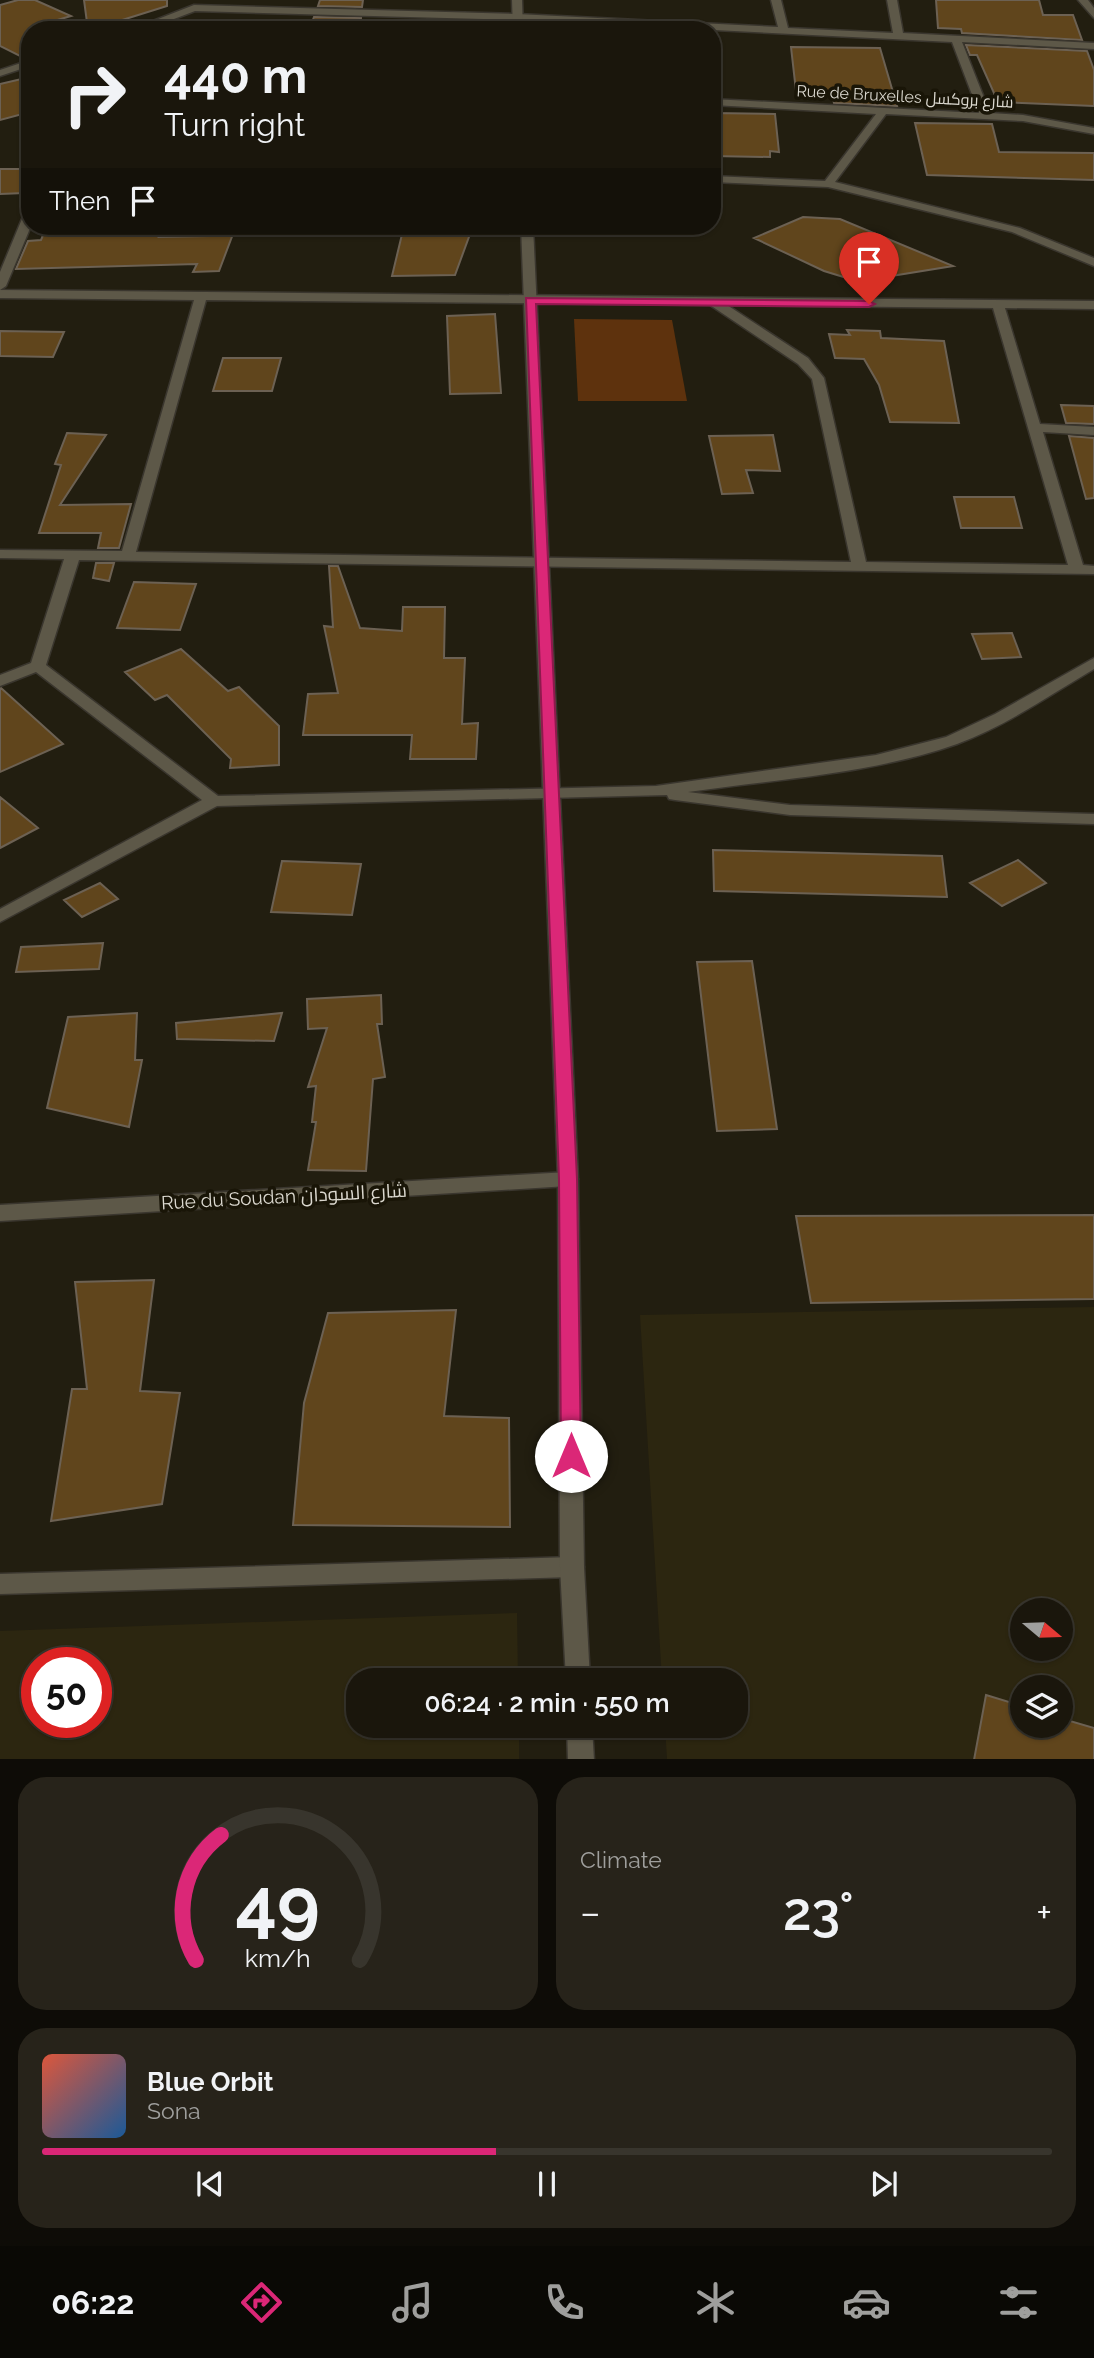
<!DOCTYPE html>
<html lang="en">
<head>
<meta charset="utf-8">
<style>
	body { margin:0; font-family:Raleway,Cairo,sans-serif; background:#27231a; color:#f1f3f6; height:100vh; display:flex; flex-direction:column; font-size:26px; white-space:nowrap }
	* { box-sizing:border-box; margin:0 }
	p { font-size:23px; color:#9f9f9d }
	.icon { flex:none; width:38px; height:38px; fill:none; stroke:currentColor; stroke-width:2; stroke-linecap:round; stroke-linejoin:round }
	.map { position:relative; height:1759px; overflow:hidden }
	.sheet { display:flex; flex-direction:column; gap:18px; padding:18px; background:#0e0c07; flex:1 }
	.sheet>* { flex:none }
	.hud { position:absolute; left:21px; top:21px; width:700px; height:214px; border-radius:28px; box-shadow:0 2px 5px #0004,0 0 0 2px #38352d; background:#1a160c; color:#f1f3f6; overflow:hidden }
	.needle { width:46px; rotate:109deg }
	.controls { position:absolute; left:1010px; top:1598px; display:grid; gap:14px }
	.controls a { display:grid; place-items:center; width:63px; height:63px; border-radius:50%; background:#1a160c; box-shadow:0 2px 5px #0004,0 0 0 2px #38352d; font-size:35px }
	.speed { position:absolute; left:21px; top:1647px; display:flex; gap:14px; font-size:35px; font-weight:700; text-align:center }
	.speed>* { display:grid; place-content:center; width:91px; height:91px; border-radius:50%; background:#1a160c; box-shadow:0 2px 5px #0004,0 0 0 2px #38352d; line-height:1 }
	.speed .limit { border:10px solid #d22; background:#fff; color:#111 }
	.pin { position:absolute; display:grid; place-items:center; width:60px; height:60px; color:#fff; margin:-72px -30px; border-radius:50% 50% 50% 0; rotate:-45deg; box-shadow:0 0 7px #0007 }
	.pin .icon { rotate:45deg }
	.me { position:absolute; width:77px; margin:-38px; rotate:0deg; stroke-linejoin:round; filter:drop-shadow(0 0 5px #0008) }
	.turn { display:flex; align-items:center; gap:24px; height:147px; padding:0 28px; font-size:32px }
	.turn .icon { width:91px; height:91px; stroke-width:2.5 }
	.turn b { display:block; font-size:49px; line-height:60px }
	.then { display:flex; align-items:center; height:66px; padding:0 28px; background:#0003; gap:14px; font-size:26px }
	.big { font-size:52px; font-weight:600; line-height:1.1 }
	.sheet .widget { flex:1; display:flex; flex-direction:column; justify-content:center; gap:10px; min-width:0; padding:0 24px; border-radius:28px; background:#27231a }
	.sheet .dial { align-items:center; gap:0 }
	.dial svg { height:182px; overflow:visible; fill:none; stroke:#38352d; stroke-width:7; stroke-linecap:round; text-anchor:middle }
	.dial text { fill:#f1f3f6; stroke:none }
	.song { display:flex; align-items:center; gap:21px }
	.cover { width:84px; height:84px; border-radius:10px; background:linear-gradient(135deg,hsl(10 70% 55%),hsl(210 70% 35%)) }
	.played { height:7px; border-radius:4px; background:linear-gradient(90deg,#db2777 45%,#38352d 45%) }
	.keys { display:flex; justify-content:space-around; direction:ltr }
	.heat { display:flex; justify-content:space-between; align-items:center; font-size:38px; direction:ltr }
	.sheet .tiles { flex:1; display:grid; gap:18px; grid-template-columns:1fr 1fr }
	.widget:last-child { grid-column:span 2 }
	.trip { position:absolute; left:346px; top:1668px; width:402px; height:70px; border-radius:28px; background:#1a160c; box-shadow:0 2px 5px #0004,0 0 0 2px #38352d; font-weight:600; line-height:70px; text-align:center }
	.dock { display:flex; height:112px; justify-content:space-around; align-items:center; background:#0a0905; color:#9f9f9d }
	.dock .icon { width:49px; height:49px }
	.dock .on { color:#db2777 }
	.dock b { font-size:32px; color:#f1f3f6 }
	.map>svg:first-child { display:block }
</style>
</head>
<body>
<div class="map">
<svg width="1094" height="1760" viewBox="0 0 1094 1760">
	<rect width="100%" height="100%" fill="#221e10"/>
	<path fill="#2c2610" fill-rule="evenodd" d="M1094 1307V1759H667L665 1726H737V1680H662L640 1315ZM1022 1610H1060V1648H1022ZM1022 1687H1060V1726H1022Z
		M517 1613 518 1680H359V1726H519V1759H0V1631ZM37 1662H96V1722H37Z"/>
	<path fill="#5e320d" d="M574 319 672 320 687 401H578Z"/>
	<path fill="#60451c" stroke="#6c6153" stroke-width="2" d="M18 0H35L71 16 30 28V58L26 59 0 46V5Z
		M84 0H167V6L119 21 120 30H88Z
		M320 0H363L362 7 318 6Z
		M936 0H1039L1043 15H1073L1082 40 962 33 961 29 938 28Z
		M314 17 361 18 360 30H309Z
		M966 45 1087 51 1094 70V106L998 102 977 55H970Z
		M791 47 880 48 897 106 834 103 831 91H796Z
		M30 77V112L0 120V84Z
		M712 113 775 114 779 152 770 151V157L712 156Z
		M915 123 992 124 999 152 1094 153V180L927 175Z
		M0 169H28L24 193 0 194Z
		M803 217 840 219 953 266 873 279H850L824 271 754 238Z
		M215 226H236L219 271 193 272 197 264 16 269 28 241 41 240 44 233H58L61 228 164 229 159 237 210 236Z
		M404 226H473L455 275 392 276Z
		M495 314 501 393 450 394 447 316Z
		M847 330 880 331 881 338 944 341 959 423 890 422 879 385 864 359 835 358 829 334 850 335Z
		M0 331 64 332 53 357 0 356Z
		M223 358H281L272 391H213Z
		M1061 405 1094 406V424L1066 423Z
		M67 433 106 435 60 505 131 504 119 548H98L101 533H39L61 465 55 464Z
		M773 435 780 471 746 470 753 493 722 494 709 436Z
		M1069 436 1094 438V498L1086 499Z
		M954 497H1014L1022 528H961Z
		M96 563H114L109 581 93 578Z
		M329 566H338L360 628 402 631 403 607H445L444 658H465L462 724 478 723 476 759H410L412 735H303L308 694 338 693 324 626 333 627Z
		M134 582 196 584 180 630 117 628Z
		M1012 633 1021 657 982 659 972 634Z
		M181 649 228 691 239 687 279 726V765L230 768 231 759 167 695 155 700 125 672Z
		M0 688H1L63 744 0 772Z
		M0 797 38 828 0 848Z
		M713 850 942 856 947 897 714 891Z
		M1018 860 1046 883 1002 906 970 883Z
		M282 861 361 864 352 915 271 912Z
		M100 883 118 899 82 917 64 900Z
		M103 943 99 969 16 972 21 947Z
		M752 961 777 1129 717 1131 697 962Z
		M381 995 382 1024H377L385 1077 373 1079 366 1171 308 1170 316 1122H312L316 1086 308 1087 327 1028 308 1029 307 999Z
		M137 1013 135 1060H142L129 1127 47 1108 68 1017Z
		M282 1013 274 1041 177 1039 176 1023Z
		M1094 1215V1299L811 1303 796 1216Z
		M154 1280 140 1391 180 1393 162 1504 51 1521 72 1389H87L75 1282Z
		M456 1310 444 1416 509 1418 510 1527 293 1525 304 1403 328 1313Z
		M986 1695 1022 1706V1726H1060V1718L1094 1728V1760H974Z"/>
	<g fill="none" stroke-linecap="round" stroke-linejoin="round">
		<defs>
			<path id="street" d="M771 0H781L788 28 893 33 887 0H897L903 33 1094 43V49L962 42 990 113 1023 115 1094 128V134L1023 121 886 114 835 182 1020 228 1094 258V266L1012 232 828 187 712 182V176L825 181 876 114 712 105V99L979 113 952 42 517 20 195 11 145 30H130L194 5 517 14 778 27Z
				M1078 0H1088L1094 8V18Z
				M30 60V66L0 76V70Z
				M30 211 31 226 6 286 0 290V272L24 214Z
				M0 290 1094 301V309L1005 308 1040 424 1094 427V435L1043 432 1083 565 1094 566V574L79 560 46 665 218 796 656 786 876 755 946 737 995 714 1094 658V669C1050 695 1006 726 957 744 872 774 777 779 688 792L790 805 1094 814V824L790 815 675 800 669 799 667 795 217 806 0 922V909L202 800 36 672 0 686V675L31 663 64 559 0 558V550L122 551 194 300 0 298ZM206 300 710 305 798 364 812 379 851 562 136 552ZM727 305 993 308 1068 565 866 562 824 378 808 358Z
				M568 1172 575 1174 578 1179 575 1184 568 1186 0 1221V1205Z
				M572 1557 580 1560 584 1567 580 1574 572 1577 0 1594V1574Z"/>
			<path id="secondary" d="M512 0H522L523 30H513Z
				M521 226H533L578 1179 584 1567 590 1680H566L560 1567 558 1179Z
				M567 1726H592L594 1760H568Z"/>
		</defs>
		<use href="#street" stroke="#3a362e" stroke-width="3"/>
		<use href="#secondary" stroke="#3a362e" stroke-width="3"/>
		<use href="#street" fill="#5d5848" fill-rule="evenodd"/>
		<use href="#secondary" fill="#5d5848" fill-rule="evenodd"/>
	</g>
	<path fill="#db2777" stroke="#8e194d" stroke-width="2" d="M526 298 869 301 875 304 869 307 536 304 577 1179 581 1456 578 1462 571 1465 564 1462 561 1456 559 1179Z"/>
	<g text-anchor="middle" stroke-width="7" stroke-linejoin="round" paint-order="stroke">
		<g font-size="16" fill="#dbd8cf" stroke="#191507">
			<text transform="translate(905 96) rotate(3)" y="6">Rue de Bruxelles شارع بروكسل</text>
		</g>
		<g font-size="19" fill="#dbd8cf" stroke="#191507">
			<text transform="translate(284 1196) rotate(-3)" y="7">Rue du Soudan شارع السودان</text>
		</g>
	</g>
</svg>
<div class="controls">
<a><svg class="needle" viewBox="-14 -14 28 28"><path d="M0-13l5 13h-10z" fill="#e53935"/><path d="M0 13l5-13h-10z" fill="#9f9f9d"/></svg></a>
<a><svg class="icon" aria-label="layers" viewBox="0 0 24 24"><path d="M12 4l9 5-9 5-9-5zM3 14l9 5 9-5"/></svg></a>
</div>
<div class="speed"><div class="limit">50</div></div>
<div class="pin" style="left:869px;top:304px;background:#d93025"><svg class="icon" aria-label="arrive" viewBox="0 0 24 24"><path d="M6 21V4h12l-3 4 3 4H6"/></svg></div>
<svg class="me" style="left:571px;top:1456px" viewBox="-20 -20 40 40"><circle r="19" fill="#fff"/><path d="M0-13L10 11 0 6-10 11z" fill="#db2777"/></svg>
<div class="trip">06:24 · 2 min · 550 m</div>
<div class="hud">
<div class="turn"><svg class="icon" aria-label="right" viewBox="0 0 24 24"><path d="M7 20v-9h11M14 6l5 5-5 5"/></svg><div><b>440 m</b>Turn right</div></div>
<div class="then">Then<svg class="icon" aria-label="arrive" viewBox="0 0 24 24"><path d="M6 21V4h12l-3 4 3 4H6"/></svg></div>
</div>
</div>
<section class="sheet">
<div class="tiles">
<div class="widget dial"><svg viewBox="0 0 100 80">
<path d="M14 69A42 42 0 1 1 86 69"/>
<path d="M14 69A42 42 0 0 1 25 14" stroke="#db2777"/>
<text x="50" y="56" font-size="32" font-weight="700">49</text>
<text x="50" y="72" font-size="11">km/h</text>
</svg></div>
<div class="widget"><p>Climate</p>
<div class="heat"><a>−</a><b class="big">23°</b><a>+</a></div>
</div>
<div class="widget">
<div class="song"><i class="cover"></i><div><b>Blue Orbit</b><p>Sona</p></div></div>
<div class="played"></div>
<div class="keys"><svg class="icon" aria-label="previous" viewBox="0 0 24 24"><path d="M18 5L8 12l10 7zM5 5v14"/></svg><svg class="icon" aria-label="pause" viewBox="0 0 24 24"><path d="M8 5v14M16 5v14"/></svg><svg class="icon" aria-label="next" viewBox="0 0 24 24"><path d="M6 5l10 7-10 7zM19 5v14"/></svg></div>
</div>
</div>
</section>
<nav class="dock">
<b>06:22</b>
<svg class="icon on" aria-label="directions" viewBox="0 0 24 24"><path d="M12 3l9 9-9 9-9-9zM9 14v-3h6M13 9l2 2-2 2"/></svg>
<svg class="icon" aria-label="music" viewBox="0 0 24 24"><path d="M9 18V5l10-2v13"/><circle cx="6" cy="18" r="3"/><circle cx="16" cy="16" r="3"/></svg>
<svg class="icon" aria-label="phone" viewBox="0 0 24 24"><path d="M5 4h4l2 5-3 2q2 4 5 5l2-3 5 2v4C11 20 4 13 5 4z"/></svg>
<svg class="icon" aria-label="climate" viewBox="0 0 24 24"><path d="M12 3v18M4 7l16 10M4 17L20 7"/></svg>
<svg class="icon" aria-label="car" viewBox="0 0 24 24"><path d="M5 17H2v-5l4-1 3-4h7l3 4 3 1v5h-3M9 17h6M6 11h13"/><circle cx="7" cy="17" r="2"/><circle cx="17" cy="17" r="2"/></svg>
<svg class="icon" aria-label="filters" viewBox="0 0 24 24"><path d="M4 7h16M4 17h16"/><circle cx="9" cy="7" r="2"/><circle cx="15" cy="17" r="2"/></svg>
</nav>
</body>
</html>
